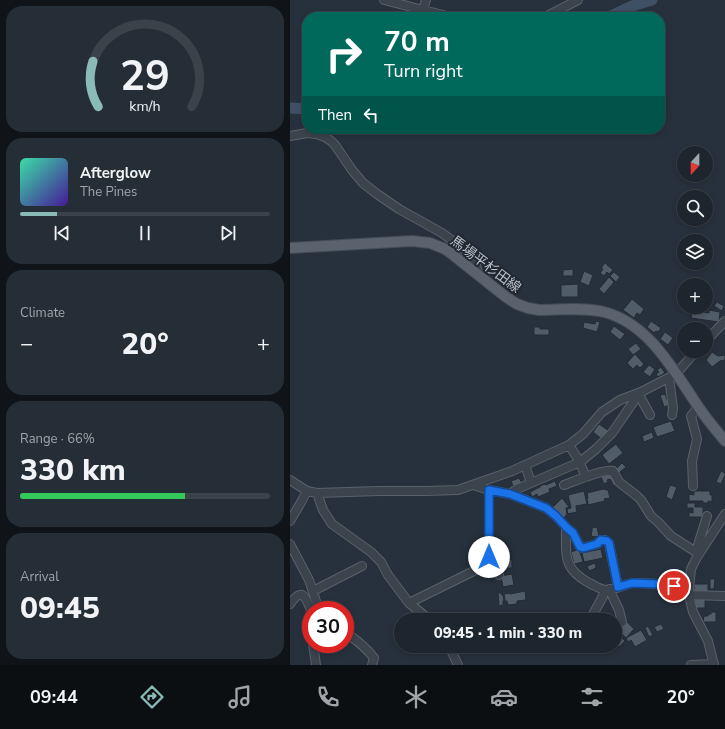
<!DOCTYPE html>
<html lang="en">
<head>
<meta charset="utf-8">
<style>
	body { margin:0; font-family:"Nunito Sans","Noto Sans JP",sans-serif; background:#252d36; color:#f1f3f6; height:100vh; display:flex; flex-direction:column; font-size:15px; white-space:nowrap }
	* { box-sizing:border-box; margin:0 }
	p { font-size:13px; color:#a0a5aa }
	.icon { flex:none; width:22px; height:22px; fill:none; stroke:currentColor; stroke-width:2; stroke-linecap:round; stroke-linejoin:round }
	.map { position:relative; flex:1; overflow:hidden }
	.details { display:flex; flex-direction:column; gap:6px; padding:6px; background:#101419; width:290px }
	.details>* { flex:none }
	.banner { position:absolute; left:12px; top:12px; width:363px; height:122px; border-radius:16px; box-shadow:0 2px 6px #0003,0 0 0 1px #3b424a; background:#00695c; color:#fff; overflow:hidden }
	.needle { width:26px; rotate:201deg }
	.fabs { position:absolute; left:387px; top:146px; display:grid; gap:8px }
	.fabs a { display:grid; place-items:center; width:36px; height:36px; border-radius:50%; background:#1d252e; box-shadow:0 2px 6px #0003,0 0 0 1px #3b424a; font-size:20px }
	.speed { position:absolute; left:12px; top:601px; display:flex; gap:8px; font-size:20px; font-weight:700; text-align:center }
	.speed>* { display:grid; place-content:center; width:52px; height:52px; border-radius:50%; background:#1d252e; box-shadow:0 2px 6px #0003,0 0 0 1px #3b424a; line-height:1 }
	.speed .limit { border:6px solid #d22; background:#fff; color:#111 }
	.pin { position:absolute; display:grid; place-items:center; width:34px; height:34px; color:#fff; margin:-17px; border:2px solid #fff; border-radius:50%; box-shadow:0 1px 4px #0007 }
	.me { position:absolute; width:44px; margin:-22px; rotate:0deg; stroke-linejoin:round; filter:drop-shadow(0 0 3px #0008) }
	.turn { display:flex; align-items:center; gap:14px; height:84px; padding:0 16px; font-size:18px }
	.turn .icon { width:52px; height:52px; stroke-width:2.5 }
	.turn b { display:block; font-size:28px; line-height:34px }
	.then { display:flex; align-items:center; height:38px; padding:0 16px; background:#0003; gap:8px; font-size:15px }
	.big { font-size:30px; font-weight:800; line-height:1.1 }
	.details .card { flex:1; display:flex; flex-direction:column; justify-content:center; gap:6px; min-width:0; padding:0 14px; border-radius:16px; background:#252d36 }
	.details .dial { align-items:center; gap:0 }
	.dial svg { height:104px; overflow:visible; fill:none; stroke:#3b424a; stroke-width:7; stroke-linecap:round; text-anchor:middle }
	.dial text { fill:#f1f3f6; stroke:none }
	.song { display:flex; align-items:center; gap:12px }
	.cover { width:48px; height:48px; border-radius:6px; background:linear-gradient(135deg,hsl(160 70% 55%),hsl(260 70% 35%)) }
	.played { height:4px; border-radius:2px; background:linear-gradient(90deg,#8bbbb9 15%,#3b424a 15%) }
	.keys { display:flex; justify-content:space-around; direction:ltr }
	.heat { display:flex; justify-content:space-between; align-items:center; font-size:22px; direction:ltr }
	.charge { height:6px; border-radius:3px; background:linear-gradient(90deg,#34c759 66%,#3b424a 0) }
	.trip { position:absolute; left:104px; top:613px; width:228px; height:40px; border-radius:20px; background:#1d252e; box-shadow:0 2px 6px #0003,0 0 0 1px #3b424a; font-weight:800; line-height:40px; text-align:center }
	.menu { display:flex; height:64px; justify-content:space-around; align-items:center; background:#0c0f12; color:#a0a5aa }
	.menu .icon { width:28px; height:28px }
	.menu .selected { color:#8bbbb9 }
	.menu b { font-size:18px; color:#f1f3f6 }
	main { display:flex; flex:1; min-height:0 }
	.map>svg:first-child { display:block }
</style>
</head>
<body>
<main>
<section class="details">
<div class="card dial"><svg viewBox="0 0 100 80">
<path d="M14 69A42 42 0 1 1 86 69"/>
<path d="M14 69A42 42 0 0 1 10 34" stroke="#8bbbb9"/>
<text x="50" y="56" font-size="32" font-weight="700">29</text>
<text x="50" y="72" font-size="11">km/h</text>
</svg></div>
<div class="card">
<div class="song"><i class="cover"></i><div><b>Afterglow</b><p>The Pines</p></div></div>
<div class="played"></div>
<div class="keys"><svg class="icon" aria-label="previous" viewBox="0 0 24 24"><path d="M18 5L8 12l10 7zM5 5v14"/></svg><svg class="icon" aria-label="pause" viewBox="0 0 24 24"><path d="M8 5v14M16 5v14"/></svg><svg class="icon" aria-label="next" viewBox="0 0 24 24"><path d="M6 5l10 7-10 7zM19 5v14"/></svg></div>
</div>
<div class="card"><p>Climate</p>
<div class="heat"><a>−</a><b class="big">20°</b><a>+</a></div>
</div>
<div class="card"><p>Range · 66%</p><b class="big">330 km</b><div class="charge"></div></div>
<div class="card"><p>Arrival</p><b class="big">09:45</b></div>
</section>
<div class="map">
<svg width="435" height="665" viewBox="0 0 435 665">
	<rect width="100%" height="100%" fill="#27313d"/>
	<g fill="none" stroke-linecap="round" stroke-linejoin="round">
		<path stroke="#3f5064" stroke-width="11" d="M319 17 342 6 362 0
			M0 108 17 109"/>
	</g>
	<path fill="#505c68" stroke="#222a34" d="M315 263 323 270 319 274 317 272 314 276 310 273 313 269 311 268Z
		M283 269V276H273V270Z
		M294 271 303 275 299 286 290 282Z
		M324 272 330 277 326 282 320 276Z
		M319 277 324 282 314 294 309 289Z
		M288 284V297H271V285Z
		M342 299 354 309 350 315 347 313 344 318 333 310Z
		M427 302 434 306 432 311 424 306Z
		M402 310 419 313V310L430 312 429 322 401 318Z
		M306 321 310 322 307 332 293 328 294 322 305 324Z
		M361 321 371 328 368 332 366 331 364 333 357 327Z
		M324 326 335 334 330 340 320 332Z
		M244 327H250V329H259V335H244Z
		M375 332 383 338 378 345 370 339Z
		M346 343 351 349 343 355 338 349Z
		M422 352 428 356 435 355V360L430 361 422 367 416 360Z
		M345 354 354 364 350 368 347 365 343 369 337 363Z
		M359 365 365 369 360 377 353 372Z
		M371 367 375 373 368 377 366 374 369 372 367 370Z
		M375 394 379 405 374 407 370 395Z
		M381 421 385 431 367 437 363 427Z
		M309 424 319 431 313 440 303 432Z
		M362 432 364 438 354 442 352 436Z
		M326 444 333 453 319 464 312 455Z
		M332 463 336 467 329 473 326 469Z
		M431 471 435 473V475L431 484 426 482Z
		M321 473 328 484 324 486 320 479 317 480 318 482 314 484 311 477Z
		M229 478 232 483 223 486 221 481Z
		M265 481 267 486 259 489 260 492 248 497 247 494 242 497 240 492 250 487V486L255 484 256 485Z
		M380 485 387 487 382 500 376 497Z
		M313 489 318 490 320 498 314 499 315 501 298 505 297 498H298L297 493Z
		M294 491 297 504 286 506 287 512 278 514 277 509 281 508 278 495Z
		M404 491H420V495H422V502L418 501V503H413V501H399V494L404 495Z
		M272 498 279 507 276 508 277 514 274 518 263 507Z
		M397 503H405V507H413V517H399V512L403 513V508H397Z
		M307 527 309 536 304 537 303 536 302 537 301 533 302 532V528Z
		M289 549 293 562 284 564 281 552Z
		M311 549 313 558 294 562 292 553Z
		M209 560H222V568H210Z
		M305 563 306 568 299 571 297 566Z
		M222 574 224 585 213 587 211 576Z
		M384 576H392V582L383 581Z
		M420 579H425L424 589H420Z
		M404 584H418V592H404Z
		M235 591 236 600 227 601V604L218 605 217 601H215L214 594 220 593V594Z
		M208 593H211L212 595H213L214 601H213V605L209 606Z
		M415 597V608H405V598Z
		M421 612H426V622H413L414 616H418V614H421Z
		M337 622 344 629 336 638 333 635 331 637 335 641 329 647 325 643V628L327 626 330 629Z
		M371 624 374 629 367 632 364 627Z
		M358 626 363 635 359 637 355 628Z
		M351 630 357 640 345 647 341 640 338 642 336 638Z"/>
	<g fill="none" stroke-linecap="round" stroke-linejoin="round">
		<defs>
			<path id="minor" d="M94 0 133 10 136 0
				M133 10 161 17
				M255 17 288 0
				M0 136 17 133 26 134 35 137 41 141 45 145 62 170 73 183 87 194 109 209 152 233 179 253 185 260 188 274
				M416 341 435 321
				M379 378 383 408 382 415
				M348 393 360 415
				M279 445 288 459 296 477
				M235 465 241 483
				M0 480 17 491 27 493 89 491H136L168 490 222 471 279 445 293 434 312 412 330 400 351 392 386 374 406 351
				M183 485 199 490 220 494 256 508 266 516 276 527C276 554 272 568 299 583 304 585 311 590 316 590 325 590 334 584 343 583 362 582 381 586 399 588V595L403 612 418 641 424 665
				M274 485C285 481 313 469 323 471L329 482 347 496 351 500 361 516 368 522 381 536 409 554
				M403 486 402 461 407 439 401 416 408 407
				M199 490V557L209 575
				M27 493 33 510 42 524 81 552 91 562 98 575 119 603 140 620
				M220 494 227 489 290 462 306 449 322 433 344 401V395
				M0 521 10 504 17 491
				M276 527 283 533 290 547 293 548 307 544 311 540H315L319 543 328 587
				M0 544 19 580 29 610
				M410 552 408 545 417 516
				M399 588 401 569 407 557 435 514
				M319 589 329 610 332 622
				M23 591 72 566
				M399 595 435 596
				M119 603 202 562
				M0 604C12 587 15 596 21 610
				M300 620 313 596 315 590
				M55 632C66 640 76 647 84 658L82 665
				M23 644 26 665
				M159 646 168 665
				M401 665 424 664"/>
			<path id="major" d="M0 248 122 241 140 243 155 249 162 254 216 297 227 304 238 308 249 310C269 310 295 307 314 312 361 324 386 375 412 412 419 422 427 431 435 441"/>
		</defs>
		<use href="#minor" stroke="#59616b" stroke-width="10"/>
		<use href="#major" stroke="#444c56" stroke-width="12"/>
		<use href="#minor" stroke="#3b434d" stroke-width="8"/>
		<use href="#major" stroke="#59626d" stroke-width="10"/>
	</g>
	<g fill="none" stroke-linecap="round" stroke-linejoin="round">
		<defs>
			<path id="route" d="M199 557V490L220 494 256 508 266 516 276 527 283 533 290 547 293 548 307 544 311 540 317 541 319 543 328 587 342 583 369 584 384 586"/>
		</defs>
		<use href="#route" stroke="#114b97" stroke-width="10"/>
		<use href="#route" stroke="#1a73e8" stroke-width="7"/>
	</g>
	<g text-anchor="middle" stroke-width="4" stroke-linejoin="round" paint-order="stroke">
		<g font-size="14" fill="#b7bec8" stroke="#202832">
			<text transform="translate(196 264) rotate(37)" y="5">馬場平杉田線</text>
		</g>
	</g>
</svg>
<div class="fabs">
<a><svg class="needle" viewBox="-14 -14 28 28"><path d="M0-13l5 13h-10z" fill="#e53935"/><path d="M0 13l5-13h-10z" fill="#a0a5aa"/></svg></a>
<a><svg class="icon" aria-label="search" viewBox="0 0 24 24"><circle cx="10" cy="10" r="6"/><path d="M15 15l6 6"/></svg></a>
<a><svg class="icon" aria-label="layers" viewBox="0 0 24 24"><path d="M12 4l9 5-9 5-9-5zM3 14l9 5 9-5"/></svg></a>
<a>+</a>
<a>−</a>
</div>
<div class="speed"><div class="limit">30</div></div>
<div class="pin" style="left:384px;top:586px;background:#d93025"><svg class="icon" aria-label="arrive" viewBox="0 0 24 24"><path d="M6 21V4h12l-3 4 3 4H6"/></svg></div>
<svg class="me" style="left:199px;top:557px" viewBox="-20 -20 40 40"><circle r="19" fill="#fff"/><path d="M0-13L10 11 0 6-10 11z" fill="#1a73e8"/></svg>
<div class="trip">09:45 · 1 min · 330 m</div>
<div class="banner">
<div class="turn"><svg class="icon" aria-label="right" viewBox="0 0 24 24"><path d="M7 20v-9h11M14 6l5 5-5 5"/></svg><div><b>70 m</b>Turn right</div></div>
<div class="then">Then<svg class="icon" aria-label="left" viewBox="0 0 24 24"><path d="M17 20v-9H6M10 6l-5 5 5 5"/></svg></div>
</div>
</div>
</main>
<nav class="menu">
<b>09:44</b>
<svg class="icon selected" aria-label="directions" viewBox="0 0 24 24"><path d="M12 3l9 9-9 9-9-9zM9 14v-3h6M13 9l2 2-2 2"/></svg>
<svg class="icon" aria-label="music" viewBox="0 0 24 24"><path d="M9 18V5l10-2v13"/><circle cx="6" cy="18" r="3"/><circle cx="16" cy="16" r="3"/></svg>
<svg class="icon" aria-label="phone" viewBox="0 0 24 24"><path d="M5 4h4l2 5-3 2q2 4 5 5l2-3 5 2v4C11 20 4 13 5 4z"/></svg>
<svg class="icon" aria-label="climate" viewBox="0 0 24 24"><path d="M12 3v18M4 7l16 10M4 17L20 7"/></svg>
<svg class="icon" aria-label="car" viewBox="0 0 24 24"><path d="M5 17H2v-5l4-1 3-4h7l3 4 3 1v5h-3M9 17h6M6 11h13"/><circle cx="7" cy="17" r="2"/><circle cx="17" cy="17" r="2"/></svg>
<svg class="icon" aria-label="filters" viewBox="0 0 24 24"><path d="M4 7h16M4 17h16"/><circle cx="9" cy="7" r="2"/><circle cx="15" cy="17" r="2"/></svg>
<b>20°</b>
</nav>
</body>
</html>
